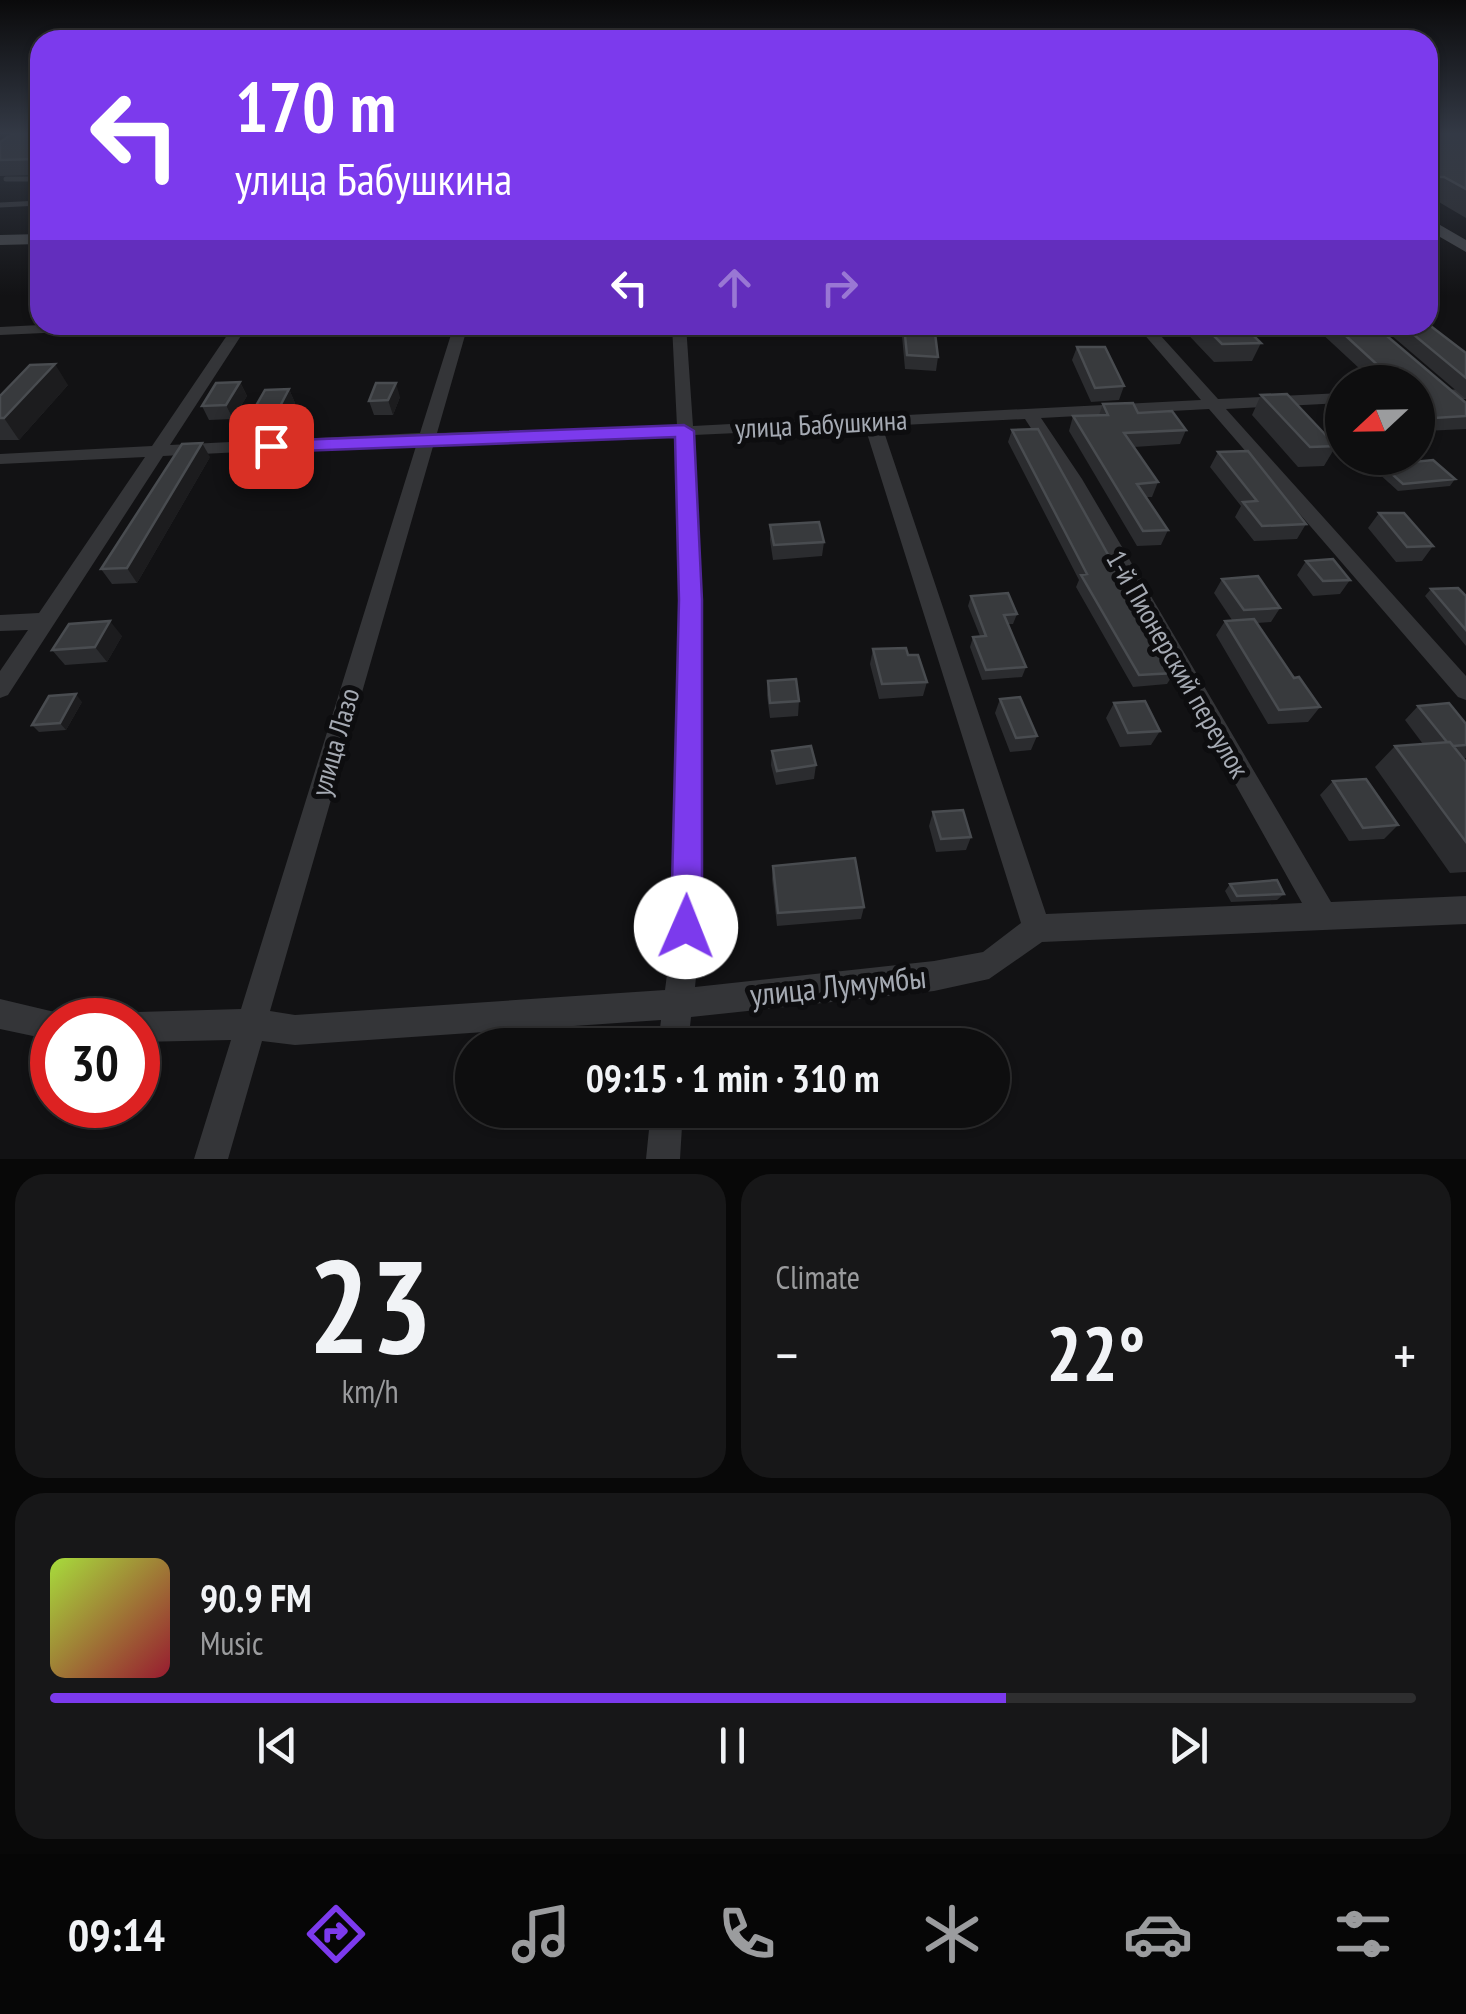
<!DOCTYPE html>
<html lang="en">
<head>
<meta charset="utf-8">
<style>
	body { margin:0; font-family:"PT Sans Narrow",sans-serif; background:#171718; color:#f1f3f6; height:100vh; display:flex; flex-direction:column; font-size:38px; white-space:nowrap }
	* { box-sizing:border-box; margin:0 }
	p { font-size:32px; color:#9b9c9e }
	.icon { flex:none; width:55px; height:55px; fill:none; stroke:currentColor; stroke-width:2; stroke-linecap:round; stroke-linejoin:round }
	.map { position:relative; height:1159px; overflow:hidden }
	.drawer { display:flex; flex-direction:column; gap:15px; padding:15px; background:#080808; flex:1 }
	.drawer>* { flex:none }
	.top-card { position:absolute; left:30px; top:30px; width:1408px; height:305px; border-radius:30px; box-shadow:0 2px 8px #0004,0 0 0 2px #2e2e2f; background:#7c3aed; color:#fff; overflow:hidden }
	.needle { width:65px; rotate:248deg }
	.tools { position:absolute; left:1325px; top:365px; display:grid; gap:20px }
	.tools a { display:grid; place-items:center; width:110px; height:110px; border-radius:50%; background:#0e0e0f; box-shadow:0 2px 8px #0004,0 0 0 2px #2e2e2f; font-size:50px }
	.speed { position:absolute; left:30px; top:998px; display:flex; gap:20px; font-size:50px; font-weight:700; text-align:center }
	.speed>* { display:grid; place-content:center; width:130px; height:130px; border-radius:50%; background:#0e0e0f; box-shadow:0 2px 8px #0004,0 0 0 2px #2e2e2f; line-height:1 }
	.speed .limit { border:15px solid #d22; background:#fff; color:#111 }
	.pin { position:absolute; display:grid; place-items:center; width:85px; height:85px; color:#fff; margin:-42px; border-radius:20px; box-shadow:0 5px 15px #0006 }
	.me { position:absolute; width:110px; margin:-55px; rotate:1deg; stroke-linejoin:round; filter:drop-shadow(0 0 8px #0008) }
	.turn { display:flex; align-items:center; gap:35px; height:210px; padding:0 40px; font-size:45px }
	.turn .icon { width:130px; height:130px; stroke-width:2.5 }
	.turn b { display:block; font-size:70px; line-height:85px }
	.lanes { display:flex; align-items:center; height:95px; padding:0 40px; background:#0003; justify-content:center; gap:50px; direction:ltr }
	.lanes .off { opacity:.35 }
	.big { font-size:75px; font-weight:700; line-height:1.1 }
	.drawer .widget { flex:1; display:flex; flex-direction:column; justify-content:center; gap:15px; min-width:0; padding:0 35px; border-radius:30px; background:#171718 }
	.drawer .dial { align-items:center; gap:0 }
	.dial b { font-size:130px; line-height:1 }
	.song { display:flex; align-items:center; gap:30px }
	.cover { width:120px; height:120px; border-radius:15px; background:linear-gradient(135deg,hsl(80 70% 55%),hsl(350 70% 35%)) }
	.played { height:10px; border-radius:5px; background:linear-gradient(90deg,#7c3aed 70%,#2e2e2f 70%) }
	.keys { display:flex; justify-content:space-around; direction:ltr }
	.heat { display:flex; justify-content:space-between; align-items:center; font-size:55px; direction:ltr }
	.drawer .tiles { flex:1; display:grid; gap:15px; grid-template-columns:1fr 1fr }
	.widget:last-child { grid-column:span 2 }
	.trip { position:absolute; left:455px; top:1028px; width:555px; height:100px; border-radius:50px; background:#0e0e0f; box-shadow:0 2px 8px #0004,0 0 0 2px #2e2e2f; font-weight:700; line-height:100px; text-align:center }
	.menu { display:flex; height:160px; justify-content:space-around; align-items:center; background:#060606; color:#9b9c9e }
	.menu .icon { width:70px; height:70px }
	.menu .current { color:#7c3aed }
	.menu b { font-size:45px; color:#f1f3f6 }
	.map>svg:first-child { display:block }
</style>
</head>
<body>
<div class="map">
<svg width="1466" height="1159" viewBox="0 0 1466 1159">
	<rect width="100%" height="100%" fill="#121214"/>
	<g fill="none" stroke-linecap="round" stroke-linejoin="round">
		<path stroke="#343538" stroke-width="5" d="M6 179H40
			M0 205 40 203"/>
		<path fill="#343538" fill-rule="evenodd" d="M40 325H138L131 329 0 335V327Z
			M234 325H248L170 445 420 433 454 325H468L437 433 677 426 672 325H686L693 426 1201 400 1136 325H1151L1218 399 1342 393V403L1226 409 1466 676V700L1458 697 1209 409 1041 418 1082 479 1331 902 1466 896V924L1042 942 989 979 934 991 691 1017 688 1045H658L661 1020 295 1045 262 1041 228 1159H194L231 1040 138 1042V1020H126L138 1012 241 1009 417 443 163 456 8 695 0 698V671L28 630 0 631V615L39 613 145 457 0 464V454L152 446ZM1025 419 1064 479 1302 903 1046 914 882 426ZM865 427 1021 923 983 952 934 961 695 987 701 927V600L694 435ZM677 436 681 600 673 927 665 990 295 1015 270 1011 434 443Z
			M1466 389V399L1418 401V391Z
			M0 999 63 1014 65 1020H52V1040L0 1029Z
			M651 1110H683L680 1159H646Z"/>
		<path fill="#424448" fill-rule="evenodd" d="M1428 218 1466 240V252L1428 230Z
			M40 234V244L0 245V235Z"/>
	</g>
	<path fill="#2b2c2f" d="M40 133V175L0 176V142Z
		M1428 133H1466V218L1432 198H1428Z
		M904 325 938 357 936 371 905 369 902 336Z
		M1179 325H1243L1261 343 1252 361 1214 362Z
		M1310 325H1374L1466 403V429L1425 431 1418 424V382H1374L1319 331 1320 329H1315Z
		M1387 325H1428L1466 353V399L1384 329Z
		M1077 347 1124 386 1119 400 1091 402 1072 360Z
		M240 382 247 396 233 419 209 420 202 406Z
		M68 385 19 440H0V396Z
		M289 389 295 403 284 425 260 426 253 411Z
		M1261 395 1336 446 1324 466 1298 467 1252 415Z
		M400 397 393 415H374L369 401Z
		M1103 404 1138 413 1186 430 1180 444 1134 447 1158 482 1152 497H1146L1168 530 1161 545 1137 546 1069 431 1073 416 1099 415Z
		M1012 430 1174 673 1167 684 1133 687 1076 587 1079 580 1008 442Z
		M1218 452 1306 524 1297 539 1254 541 1235 517 1241 506 1210 467Z
		M210 457 137 583 112 584 101 569Z
		M1382 465 1455 479 1450 486 1398 491 1377 472Z
		M1379 513 1433 546 1422 561 1396 562 1368 528Z
		M770 525 824 542 822 556 773 560 770 540Z
		M1306 561 1350 580 1340 594 1313 596 1297 575Z
		M1222 579 1280 608 1271 622 1257 623 1294 678 1320 707 1308 722 1268 724 1216 635 1225 621 1232 620 1214 593Z
		M1431 589 1466 596V646L1425 596Z
		M971 596 1017 614 1013 624H1008L1026 667 1022 677 982 680 970 647 973 637 980 636 968 606Z
		M122 636 107 662 65 665 52 650Z
		M873 649 908 655 927 682 923 696 879 699 870 664Z
		M768 681 799 701 798 716 770 718 767 695Z
		M1000 699 1037 736 1031 750 1010 752 995 713Z
		M82 702 66 730 39 732 32 725Z
		M1114 703 1160 731 1151 745 1120 747 1106 718Z
		M1418 706 1466 724V758H1463L1466 762V872L1450 873 1375 767 1395 746 1423 744 1405 720Z
		M772 751 816 765 814 779 776 785 771 765Z
		M1333 781 1398 825 1384 839 1349 841 1320 795Z
		M933 812 971 837 966 850 936 852 929 826Z
		M773 866 864 907 861 919 777 926 772 879Z
		M1230 884 1284 894 1277 900 1231 902 1225 891Z"/>
	<path fill="#1c1c1e" d="M55 364 68 385 19 440 4 418Z
		M240 382 247 396 233 419 226 405Z
		M396 383 400 397 393 415 388 400Z
		M289 389 295 403 284 425 278 410Z
		M202 443 210 457 137 583 127 568Z
		M110 621 122 636 107 662 95 647Z
		M76 694 82 702 66 730 60 723Z"/>
	<path fill="#383a3d" stroke="#494c50" stroke-width="2.5" d="M14 133H40V158L38 159 0 160V142Z
		M1428 133H1466V189L1444 177H1434L1428 173Z
		M1428 324 1466 353V378L1402 325H1428Z
		M904 325H934L938 357 907 355Z
		M1203 325H1243L1261 343 1222 344Z
		M1334 325H1374L1466 403V416L1434 418 1418 402V382H1396Z
		M1077 347H1105L1124 386 1095 388Z
		M55 364 4 418H0V396L30 365Z
		M240 382 226 405 202 406 216 383Z
		M376 383H396L388 400 369 401Z
		M289 389 278 410 253 411 265 390Z
		M1287 394 1336 446 1310 447 1261 395Z
		M1133 403 1138 413 1172 411 1186 430 1124 433 1158 482 1137 484 1168 530 1143 531 1073 416 1108 415 1103 404Z
		M1038 429 1174 673 1139 675 1081 575 1087 574 1012 430Z
		M202 443 127 568 101 569 182 444Z
		M1248 451 1306 524 1262 526 1243 502 1257 501 1218 452Z
		M1433 460 1455 479 1403 484 1382 465Z
		M1379 513H1404L1433 546 1407 547Z
		M819 522 824 542 774 545 770 525Z
		M1333 559 1350 580 1323 581 1306 561Z
		M1258 576 1280 608 1244 610 1222 579Z
		M1458 588 1466 596V630L1431 589Z
		M1008 593 1017 614 1004 615 1026 667 986 670 973 637 986 636 971 596Z
		M1254 619 1294 678 1299 677 1320 707 1279 710 1225 621Z
		M110 621 95 647 52 650 69 624Z
		M906 648 908 655H918L927 682 882 684 873 649Z
		M796 679 799 701 770 703 768 681Z
		M76 694 60 723 32 725 49 696Z
		M1020 697 1037 736 1016 738 1000 699Z
		M1145 701 1160 731 1128 733 1114 703Z
		M1449 703 1466 724V745L1453 746 1450 742H1447L1418 706Z
		M1450 742 1466 762V842L1395 746Z
		M811 746 816 765 777 771 772 751Z
		M1366 779 1398 825 1363 828 1333 781Z
		M963 810 971 837 941 839 933 812Z
		M855 858 864 907 778 913 773 866Z
		M1277 880 1284 894 1237 896 1230 884Z"/>
	<linearGradient id="sky" x2="0" y2="1"><stop stop-color="#0a0a0b"/><stop offset="0.45" stop-color="#333945"/><stop offset="1" stop-color="#333945" stop-opacity="0"/></linearGradient>
	<rect width="1466" height="296" fill="url(#sky)"/>
	<path fill="#7c3aed" stroke="#51269a" stroke-width="2.5" d="M684 425 694 431 702 600V927L698 938 686 943 675 938 671 927 679 600 675 437 271 452 261 446 271 441Z"/>
	<g text-anchor="middle" stroke-width="10" stroke-linejoin="round" paint-order="stroke">
		<g font-size="28" fill="#a5aab3" stroke="#0d0d0f">
			<text transform="translate(821 424) rotate(-3)" y="10">улица Бабушкина</text>
			<text transform="translate(1178 664) rotate(60)" y="10">1-й Пионерский переулок</text>
			<text transform="translate(335 742) rotate(-74)" y="10">улица Лазо</text>
		</g>
		<g font-size="32" fill="#a5aab3" stroke="#0d0d0f">
			<text transform="translate(838 986) rotate(-6)" y="11">улица Лумумбы</text>
		</g>
	</g>
</svg>
<div class="tools">
<a><svg class="needle" viewBox="-14 -14 28 28"><path d="M0-13l5 13h-10z" fill="#e53935"/><path d="M0 13l5-13h-10z" fill="#9b9c9e"/></svg></a>
</div>
<div class="speed"><div class="limit">30</div></div>
<div class="pin" style="left:271px;top:446px;background:#d93025"><svg class="icon" aria-label="arrive" viewBox="0 0 24 24"><path d="M6 21V4h12l-3 4 3 4H6"/></svg></div>
<svg class="me" style="left:686px;top:927px" viewBox="-20 -20 40 40"><circle r="19" fill="#fff"/><path d="M0-13L10 11 0 6-10 11z" fill="#7c3aed"/></svg>
<div class="trip">09:15 · 1 min · 310 m</div>
<div class="top-card">
<div class="turn"><svg class="icon" aria-label="left" viewBox="0 0 24 24"><path d="M17 20v-9H6M10 6l-5 5 5 5"/></svg><div><b>170 m</b>улица Бабушкина</div></div>
<div class="lanes"><svg class="icon" aria-label="left" viewBox="0 0 24 24"><path d="M17 20v-9H6M10 6l-5 5 5 5"/></svg><svg class="icon off" aria-label="ahead" viewBox="0 0 24 24"><path d="M12 20V5M6 11l6-6 6 6"/></svg><svg class="icon off" aria-label="right" viewBox="0 0 24 24"><path d="M7 20v-9h11M14 6l5 5-5 5"/></svg></div>
</div>
</div>
<section class="drawer">
<div class="tiles">
<div class="widget dial"><b>23</b><p>km/h</p></div>
<div class="widget"><p>Climate</p>
<div class="heat"><a>−</a><b class="big">22°</b><a>+</a></div>
</div>
<div class="widget">
<div class="song"><i class="cover"></i><div><b>90.9 FM</b><p>Music</p></div></div>
<div class="played"></div>
<div class="keys"><svg class="icon" aria-label="previous" viewBox="0 0 24 24"><path d="M18 5L8 12l10 7zM5 5v14"/></svg><svg class="icon" aria-label="pause" viewBox="0 0 24 24"><path d="M8 5v14M16 5v14"/></svg><svg class="icon" aria-label="next" viewBox="0 0 24 24"><path d="M6 5l10 7-10 7zM19 5v14"/></svg></div>
</div>
</div>
</section>
<nav class="menu">
<b>09:14</b>
<svg class="icon current" aria-label="directions" viewBox="0 0 24 24"><path d="M12 3l9 9-9 9-9-9zM9 14v-3h6M13 9l2 2-2 2"/></svg>
<svg class="icon" aria-label="music" viewBox="0 0 24 24"><path d="M9 18V5l10-2v13"/><circle cx="6" cy="18" r="3"/><circle cx="16" cy="16" r="3"/></svg>
<svg class="icon" aria-label="phone" viewBox="0 0 24 24"><path d="M5 4h4l2 5-3 2q2 4 5 5l2-3 5 2v4C11 20 4 13 5 4z"/></svg>
<svg class="icon" aria-label="climate" viewBox="0 0 24 24"><path d="M12 3v18M4 7l16 10M4 17L20 7"/></svg>
<svg class="icon" aria-label="car" viewBox="0 0 24 24"><path d="M5 17H2v-5l4-1 3-4h7l3 4 3 1v5h-3M9 17h6M6 11h13"/><circle cx="7" cy="17" r="2"/><circle cx="17" cy="17" r="2"/></svg>
<svg class="icon" aria-label="filters" viewBox="0 0 24 24"><path d="M4 7h16M4 17h16"/><circle cx="9" cy="7" r="2"/><circle cx="15" cy="17" r="2"/></svg>
</nav>
</body>
</html>
